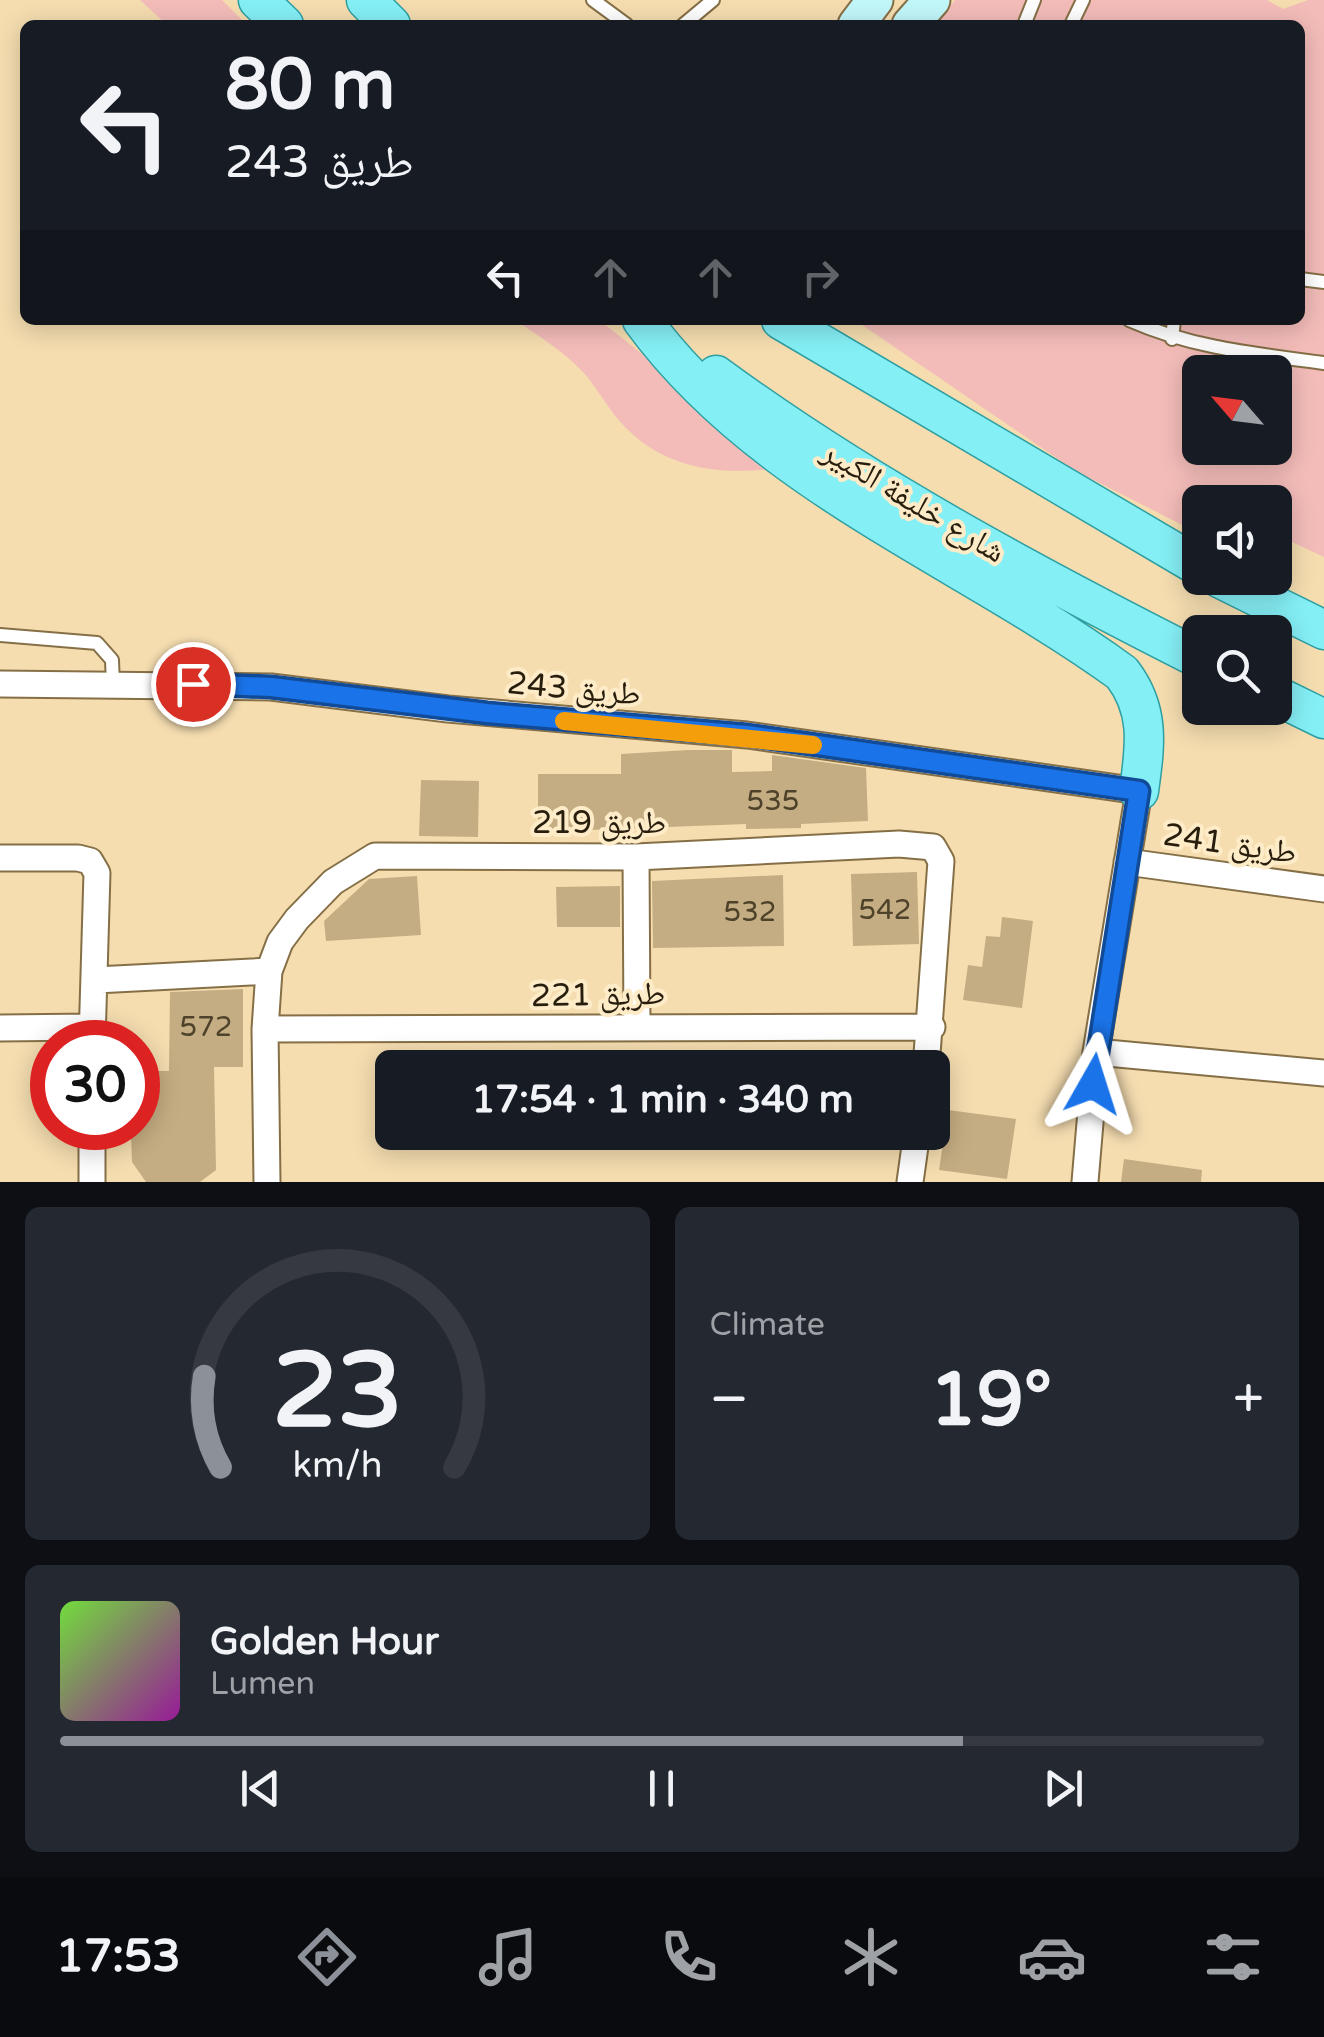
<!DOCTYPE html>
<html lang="en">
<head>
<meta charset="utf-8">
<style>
	body { margin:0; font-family:"Varela Round","Noto Naskh Arabic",sans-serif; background:#242831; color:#f1f3f6; height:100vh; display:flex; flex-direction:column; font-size:38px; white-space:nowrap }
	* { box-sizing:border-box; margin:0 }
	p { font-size:32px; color:#9ea1a6 }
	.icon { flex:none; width:55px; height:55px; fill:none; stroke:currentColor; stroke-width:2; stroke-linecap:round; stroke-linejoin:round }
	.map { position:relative; height:1182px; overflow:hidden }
	.drawer { display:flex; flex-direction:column; gap:25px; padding:25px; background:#0d0f14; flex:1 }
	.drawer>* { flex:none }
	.guide { position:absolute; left:20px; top:20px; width:1285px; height:305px; border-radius:15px; box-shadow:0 5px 25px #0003; background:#171b24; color:#f1f3f6; overflow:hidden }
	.needle { width:65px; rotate:298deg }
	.controls { position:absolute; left:1182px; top:355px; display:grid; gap:20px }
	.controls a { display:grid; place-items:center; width:110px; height:110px; border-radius:15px; background:#171b24; box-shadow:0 5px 25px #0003; font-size:50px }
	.speed { position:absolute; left:30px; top:1020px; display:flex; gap:20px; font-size:50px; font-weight:700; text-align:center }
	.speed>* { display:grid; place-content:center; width:130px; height:130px; border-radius:50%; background:#171b24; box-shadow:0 5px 25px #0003; line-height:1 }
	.speed .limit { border:15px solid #d22; background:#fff; color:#111 }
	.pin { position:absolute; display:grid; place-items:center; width:85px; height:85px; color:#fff; margin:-42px; border:5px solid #fff; border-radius:50%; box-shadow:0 2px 10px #0007 }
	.me { position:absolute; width:110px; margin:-55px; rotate:6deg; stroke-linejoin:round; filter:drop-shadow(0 0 8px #0008) }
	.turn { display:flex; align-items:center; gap:35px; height:210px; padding:0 40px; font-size:45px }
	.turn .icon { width:130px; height:130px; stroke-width:2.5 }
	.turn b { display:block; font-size:70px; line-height:85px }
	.lanes { display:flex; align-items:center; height:95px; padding:0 40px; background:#0003; justify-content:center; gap:50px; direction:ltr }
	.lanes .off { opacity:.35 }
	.big { font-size:75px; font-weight:800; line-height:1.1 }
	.drawer .tile { flex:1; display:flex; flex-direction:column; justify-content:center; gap:15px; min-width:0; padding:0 35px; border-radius:15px; background:#242831 }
	.drawer .dial { align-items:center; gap:0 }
	.dial svg { height:260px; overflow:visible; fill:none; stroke:#363941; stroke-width:7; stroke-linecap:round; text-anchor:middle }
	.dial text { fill:#f1f3f6; stroke:none }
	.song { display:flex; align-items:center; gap:30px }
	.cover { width:120px; height:120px; border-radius:15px; background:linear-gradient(135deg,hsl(100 70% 55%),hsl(300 70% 35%)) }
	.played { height:10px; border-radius:5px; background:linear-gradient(90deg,#8c9099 75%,#363941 75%) }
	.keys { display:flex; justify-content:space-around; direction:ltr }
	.heat { display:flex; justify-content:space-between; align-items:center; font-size:55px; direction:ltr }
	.drawer .tiles { flex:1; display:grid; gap:25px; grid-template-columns:1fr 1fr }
	.tile:last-child { grid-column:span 2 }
	.trip { position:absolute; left:375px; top:1050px; width:575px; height:100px; border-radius:15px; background:#171b24; box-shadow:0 5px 25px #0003; font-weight:800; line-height:100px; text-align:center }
	.dock { display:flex; height:160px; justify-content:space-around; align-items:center; background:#090b0e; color:#9ea1a6 }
	.dock .icon { width:70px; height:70px }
	.dock .current { color:#8c9099 }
	.dock b { font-size:45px; color:#f1f3f6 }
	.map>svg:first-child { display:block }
</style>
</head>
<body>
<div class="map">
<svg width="1324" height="1182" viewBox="0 0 1324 1182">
	<rect width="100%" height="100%" fill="#f5ddb0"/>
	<path fill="#f3bcb9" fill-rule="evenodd" d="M140 0H222L247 25H167Z
		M955 0H1267L1283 9 1308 0H1324V557L1275 534V502H1200V534L1074 470 855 320H1300V25H936ZM1200 372H1275V448H1200Z
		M515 320H599L786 467C729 476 669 472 626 428 609 411 598 389 583 372 563 351 539 336 515 320Z"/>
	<path fill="#c5ad83" d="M688 750H732V772L772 771V755L866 768 868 821 801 824V828L746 829V824L538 832V774H621V754Z
		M421 780 479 781 478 837 419 836Z
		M917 872 919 944 853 946 851 874Z
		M783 875 784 946 653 948 652 881Z
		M417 876 421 935 326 941 324 921 369 879Z
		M620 886V927H557L556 887Z
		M1002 917 1033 921 1022 1008 963 1000 968 965 982 967 986 936 1000 937Z
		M243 989V1067H214L216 1170 200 1182H146L132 1162 131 1134 138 1128 141 1114 140 1071H169L170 992Z
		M948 1110 1016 1119 1007 1179 939 1170Z
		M1124 1159 1202 1170 1201 1182H1121Z"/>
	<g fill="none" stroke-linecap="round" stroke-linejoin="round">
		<defs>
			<path id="service" d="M593 0 627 25
				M683 25 713 0
				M1024 25 1034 0
				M1071 25 1083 0
				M1300 279 1324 282
				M1129 320C1192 348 1256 354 1324 363
				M1172 339 1174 320
				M0 635 97 643 112 660 113 686"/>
			<path id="minor" d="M0 684 271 687 448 709 747 735 1139 791 1096 1052 1085 1182
				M636 857 637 1026
				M0 858H78L90 861 97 873 92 1042
				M1127 862 1324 889
				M96 980 269 971
				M0 1028 92 1027
				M265 1029 932 1027
				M1096 1052 1324 1073
				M92 1182V1128
				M267 1182 265 1029 269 971 280 942 297 919 333 882 375 856 636 857 899 844 933 847 941 861 926 1068
				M910 1182 917 1132"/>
			<path id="secondary" d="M856 25 875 0
				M910 25 932 0"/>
			<path id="primary" d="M258 0 284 25
				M366 0 391 25
				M642 320C762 484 962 557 1122 673 1151 711 1145 746 1139 791
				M781 320 1200 567
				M716 375C866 485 1034 575 1200 659
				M1219 578 1324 630
				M1275 695 1324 719"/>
		</defs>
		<use href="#service" stroke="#856f46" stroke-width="16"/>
		<use href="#minor" stroke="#856f46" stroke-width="29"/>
		<use href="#secondary" stroke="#856f46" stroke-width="39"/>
		<use href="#primary" stroke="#2f9fa1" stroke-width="41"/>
		<use href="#service" stroke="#fff" stroke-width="12"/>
		<use href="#minor" stroke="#fff" stroke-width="25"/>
		<use href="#secondary" stroke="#c2f7fa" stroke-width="35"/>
		<use href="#primary" stroke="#85eff6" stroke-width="38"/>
	</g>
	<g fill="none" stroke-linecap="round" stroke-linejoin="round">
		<defs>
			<path id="route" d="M193 684 271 687 487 713 747 735 1139 791 1093 1084"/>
		</defs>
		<use href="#route" stroke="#114b97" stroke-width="25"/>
		<use href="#route" stroke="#1a73e8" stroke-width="18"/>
		<path stroke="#f59e0b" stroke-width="18" d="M564 721 813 745"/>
	</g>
	<g text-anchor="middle" stroke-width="8" stroke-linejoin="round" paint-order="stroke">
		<g font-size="28" fill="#4e422a">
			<text x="773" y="810">535</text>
			<text x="885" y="919">542</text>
			<text x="750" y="921">532</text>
			<text x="206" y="1036">572</text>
		</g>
		<g font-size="32" fill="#271e0d" stroke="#feebc7">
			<text transform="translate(914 501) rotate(31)" y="11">شارع خليفة الكبير</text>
			<text transform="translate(574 688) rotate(5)" y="11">طريق 243</text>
			<text x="599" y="833">طريق 219</text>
			<text transform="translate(1230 843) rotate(8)" y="11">طريق 241</text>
			<text transform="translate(598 994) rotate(-1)" y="11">طريق 221</text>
		</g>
	</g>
</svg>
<div class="controls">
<a><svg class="needle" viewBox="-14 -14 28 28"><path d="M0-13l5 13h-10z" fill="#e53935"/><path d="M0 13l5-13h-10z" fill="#9ea1a6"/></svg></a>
<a><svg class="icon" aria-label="sound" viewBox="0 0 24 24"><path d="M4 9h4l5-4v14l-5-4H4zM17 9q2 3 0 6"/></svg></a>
<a><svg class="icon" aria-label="search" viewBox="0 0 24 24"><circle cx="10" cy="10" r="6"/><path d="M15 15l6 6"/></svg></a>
</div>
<div class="speed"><div class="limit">30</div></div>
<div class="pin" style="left:193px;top:684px;background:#d93025"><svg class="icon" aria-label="arrive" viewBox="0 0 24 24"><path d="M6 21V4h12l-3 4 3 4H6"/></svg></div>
<svg class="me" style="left:1093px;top:1084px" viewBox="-20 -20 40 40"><path d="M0-17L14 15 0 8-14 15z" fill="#1a73e8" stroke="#fff" stroke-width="4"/></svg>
<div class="trip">17:54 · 1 min · 340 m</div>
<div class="guide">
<div class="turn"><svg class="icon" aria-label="left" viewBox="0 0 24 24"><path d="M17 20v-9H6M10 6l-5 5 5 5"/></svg><div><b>80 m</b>طريق 243</div></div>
<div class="lanes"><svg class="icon" aria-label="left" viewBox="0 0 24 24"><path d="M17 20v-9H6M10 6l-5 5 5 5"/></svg><svg class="icon off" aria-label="ahead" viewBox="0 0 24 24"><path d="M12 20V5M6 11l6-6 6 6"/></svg><svg class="icon off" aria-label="ahead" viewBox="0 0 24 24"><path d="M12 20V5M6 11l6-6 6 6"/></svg><svg class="icon off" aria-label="right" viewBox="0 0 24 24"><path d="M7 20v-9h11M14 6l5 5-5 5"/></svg></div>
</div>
</div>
<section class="drawer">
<div class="tiles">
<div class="tile dial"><svg viewBox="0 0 100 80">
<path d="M14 69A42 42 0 1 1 86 69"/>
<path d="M14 69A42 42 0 0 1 9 41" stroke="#8c9099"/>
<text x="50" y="56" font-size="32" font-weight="700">23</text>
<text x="50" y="72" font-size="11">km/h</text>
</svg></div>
<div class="tile"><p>Climate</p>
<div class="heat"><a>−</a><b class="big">19°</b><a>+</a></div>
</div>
<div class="tile">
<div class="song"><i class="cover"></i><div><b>Golden Hour</b><p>Lumen</p></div></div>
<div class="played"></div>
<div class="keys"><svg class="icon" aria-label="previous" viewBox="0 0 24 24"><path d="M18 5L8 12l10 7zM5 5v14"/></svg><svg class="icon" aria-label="pause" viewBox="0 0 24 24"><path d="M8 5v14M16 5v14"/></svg><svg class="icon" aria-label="next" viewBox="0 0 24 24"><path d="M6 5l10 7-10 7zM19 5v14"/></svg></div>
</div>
</div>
</section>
<nav class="dock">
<b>17:53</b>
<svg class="icon current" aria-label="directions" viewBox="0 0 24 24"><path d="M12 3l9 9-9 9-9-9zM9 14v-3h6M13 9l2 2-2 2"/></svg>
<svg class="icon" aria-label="music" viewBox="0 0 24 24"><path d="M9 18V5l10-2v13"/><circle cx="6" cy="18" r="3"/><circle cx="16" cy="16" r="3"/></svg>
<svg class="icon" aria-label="phone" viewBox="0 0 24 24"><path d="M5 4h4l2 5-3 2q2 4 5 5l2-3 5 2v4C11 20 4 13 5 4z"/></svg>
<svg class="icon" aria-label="climate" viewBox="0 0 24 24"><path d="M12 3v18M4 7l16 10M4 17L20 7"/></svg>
<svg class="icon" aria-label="car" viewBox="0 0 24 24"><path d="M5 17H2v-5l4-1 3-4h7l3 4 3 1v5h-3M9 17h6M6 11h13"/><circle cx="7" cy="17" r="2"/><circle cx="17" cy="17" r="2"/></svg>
<svg class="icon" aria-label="filters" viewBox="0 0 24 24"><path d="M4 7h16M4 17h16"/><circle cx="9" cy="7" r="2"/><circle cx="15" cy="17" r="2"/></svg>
</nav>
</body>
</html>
